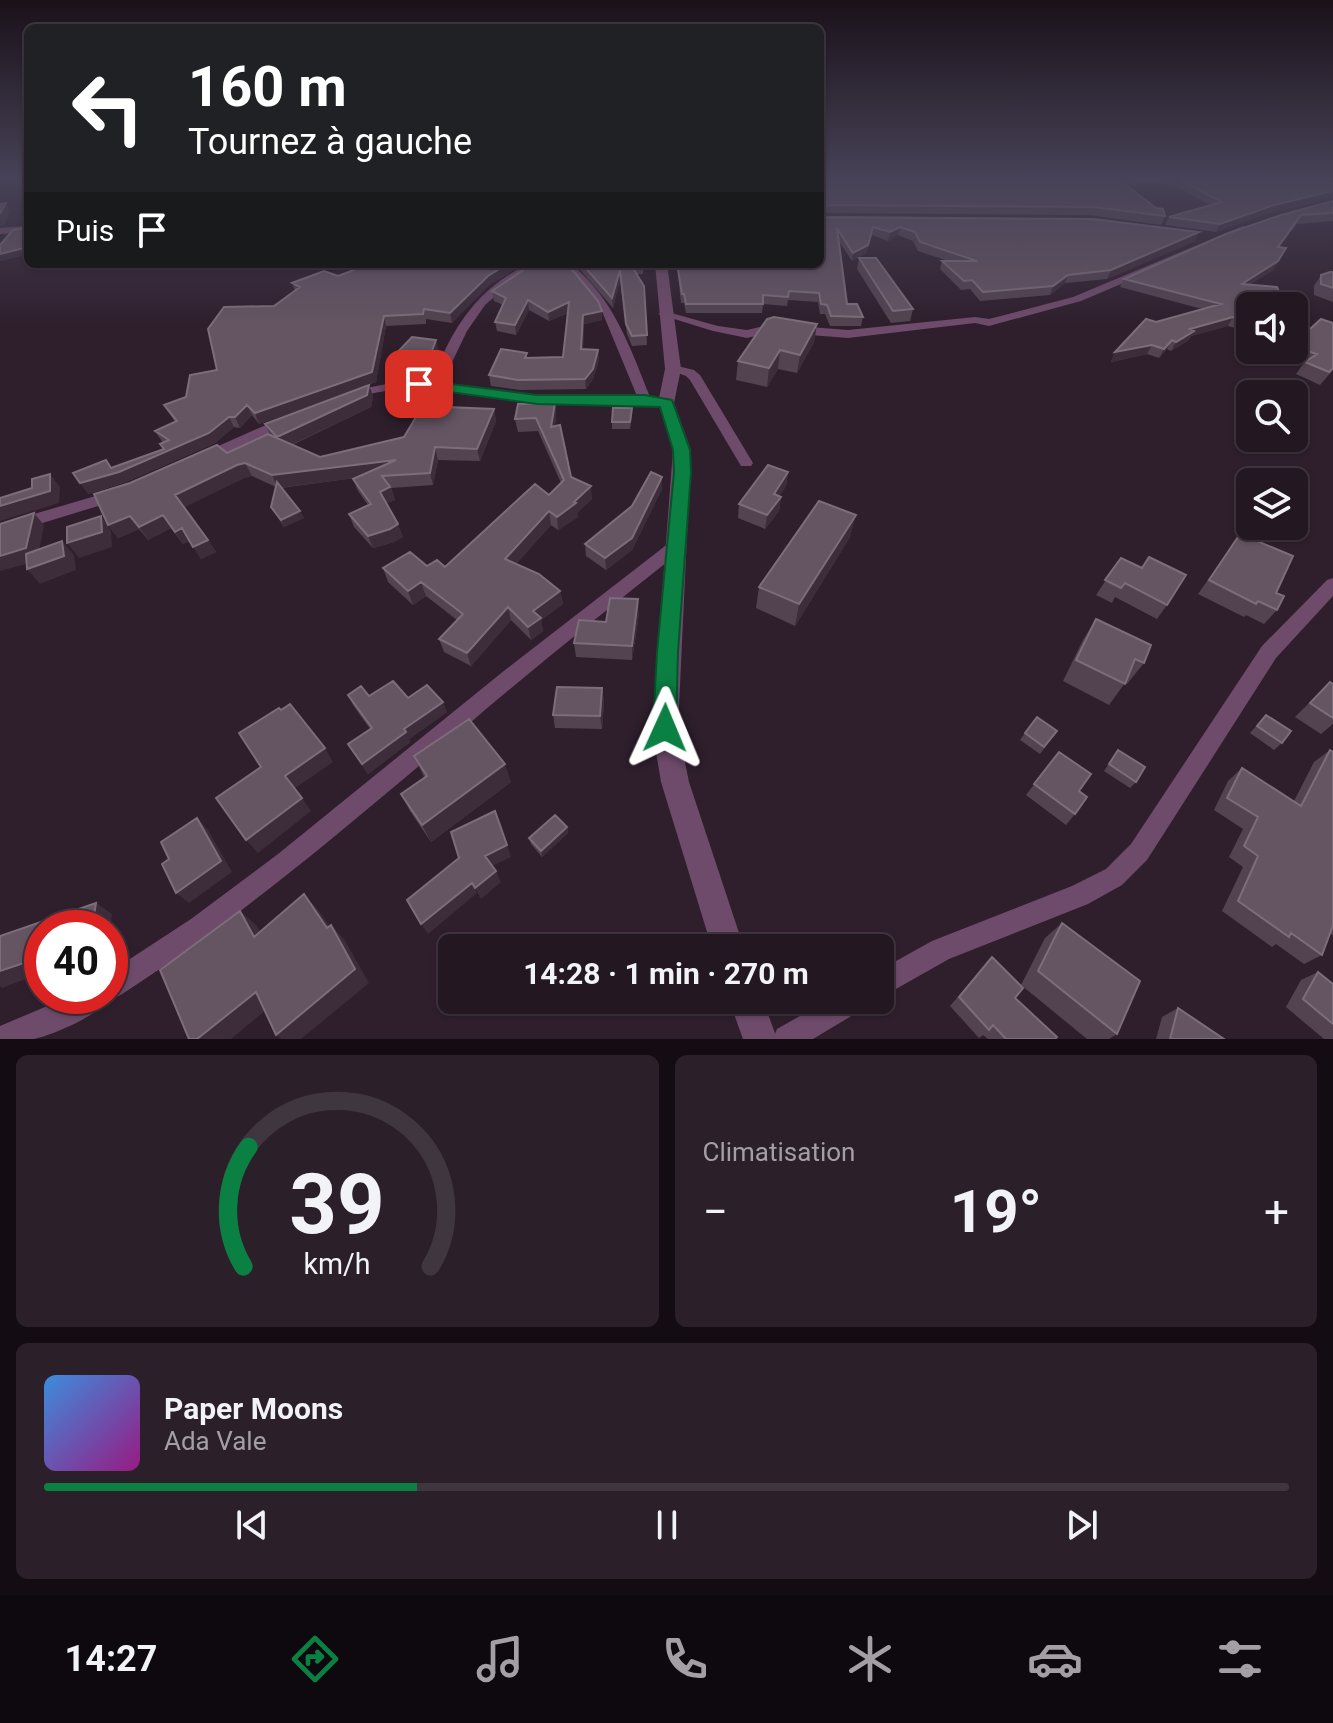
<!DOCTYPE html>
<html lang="fr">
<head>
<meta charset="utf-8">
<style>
	body { margin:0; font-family:Roboto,sans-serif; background:#2b202a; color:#f1f3f6; height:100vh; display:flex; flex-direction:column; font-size:30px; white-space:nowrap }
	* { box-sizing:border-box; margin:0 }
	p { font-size:26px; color:#a39fa5 }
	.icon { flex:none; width:44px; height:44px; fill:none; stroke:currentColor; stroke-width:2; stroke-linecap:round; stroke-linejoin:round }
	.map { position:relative; height:1039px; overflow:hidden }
	.drawer { display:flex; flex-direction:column; gap:16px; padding:16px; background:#130d13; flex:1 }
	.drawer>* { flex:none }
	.banner { position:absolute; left:24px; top:24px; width:800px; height:244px; border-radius:12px; box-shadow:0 2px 6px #0004,0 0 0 2px #403640; background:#202124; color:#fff; overflow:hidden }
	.tools { position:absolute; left:1236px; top:292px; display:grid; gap:16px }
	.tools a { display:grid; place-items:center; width:72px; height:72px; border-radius:12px; background:#231722; box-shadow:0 2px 6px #0004,0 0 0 2px #403640; font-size:40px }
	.speed { position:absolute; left:24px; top:910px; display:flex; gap:16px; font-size:40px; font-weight:700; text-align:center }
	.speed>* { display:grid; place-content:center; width:104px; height:104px; border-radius:50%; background:#231722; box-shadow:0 2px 6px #0004,0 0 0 2px #403640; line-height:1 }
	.speed .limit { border:12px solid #d22; background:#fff; color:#111 }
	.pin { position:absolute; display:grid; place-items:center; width:68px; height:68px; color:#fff; margin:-34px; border-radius:16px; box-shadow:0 4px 12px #0006 }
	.me { position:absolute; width:88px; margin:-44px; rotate:1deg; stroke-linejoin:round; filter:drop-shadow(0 0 6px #0008) }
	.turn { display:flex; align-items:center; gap:28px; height:168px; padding:0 32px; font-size:36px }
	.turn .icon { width:104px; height:104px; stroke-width:2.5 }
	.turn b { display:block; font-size:56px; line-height:68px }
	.then { display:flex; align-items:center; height:76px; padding:0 32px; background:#0003; gap:16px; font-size:30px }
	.big { font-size:60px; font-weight:700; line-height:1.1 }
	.drawer .card { flex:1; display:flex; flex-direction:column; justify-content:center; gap:12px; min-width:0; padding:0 28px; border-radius:12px; background:#2b202a }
	.drawer .dial { align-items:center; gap:0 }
	.dial svg { height:208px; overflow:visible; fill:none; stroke:#403640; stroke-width:7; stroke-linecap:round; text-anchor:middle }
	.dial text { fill:#f1f3f6; stroke:none }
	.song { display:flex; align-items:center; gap:24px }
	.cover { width:96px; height:96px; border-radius:12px; background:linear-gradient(135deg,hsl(210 70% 55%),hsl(310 70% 35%)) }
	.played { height:8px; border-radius:4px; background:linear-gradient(90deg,#0b8043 30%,#403640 30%) }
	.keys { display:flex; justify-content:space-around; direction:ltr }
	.heat { display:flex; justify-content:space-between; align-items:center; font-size:44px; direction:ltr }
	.drawer .tiles { flex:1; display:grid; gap:16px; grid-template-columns:1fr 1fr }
	.card:last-child { grid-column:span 2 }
	.trip { position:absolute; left:438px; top:934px; width:456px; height:80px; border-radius:12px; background:#231722; box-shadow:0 2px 6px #0004,0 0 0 2px #403640; font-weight:700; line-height:80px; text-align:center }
	.dock { display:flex; height:128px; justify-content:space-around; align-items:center; background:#0e090e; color:#a39fa5 }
	.dock .icon { width:56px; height:56px }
	.dock .on { color:#0b8043 }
	.dock b { font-size:36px; color:#f1f3f6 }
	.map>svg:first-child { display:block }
</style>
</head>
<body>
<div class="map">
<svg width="1333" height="1039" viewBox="0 0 1333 1039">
	<rect width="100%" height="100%" fill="#2f1f2d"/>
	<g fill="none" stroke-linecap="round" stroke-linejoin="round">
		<path fill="#6e4b6a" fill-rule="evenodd" d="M28 226V232L0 234V228Z
			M1243 226 1246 227V231L1081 301 989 326 975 323 848 338 772 332 747 338 713 331 658 314 664 311 718 326 747 330 772 324 848 330 975 317 989 319 1073 297Z
			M529 264H543L510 283 485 305 467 331 442 383 538 396H637L601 309 578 280 560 264H571C614 299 630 347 650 397L671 400V406L538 404 421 389H397L346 398V392L397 382H429C437 372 440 359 446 348 464 311 491 281 529 264Z
			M673 365 694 370 700 375 753 463 751 466H741L690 380 686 376 667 369Z
			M284 417 289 418 291 421 289 424 208 461 203 463 196 458 198 455Z
			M116 490 121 491 124 495 121 499 0 536V524Z
			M675 541 681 543 683 547 681 551C608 609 535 667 464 728 352 822 243 917 119 996L108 999C102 1014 49 1037 33 1039 23 1039 11 1039 0 1039V1026L71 996H110V972L191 919 278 854 500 674 669 543Z
			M1333 578V596L1276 658 1147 860 1122 885 1088 904 949 959 880 998V970L932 941 1072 886 1106 869 1131 844 1262 646 1327 580Z
			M828 1000H867L863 1009 813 1039H773L777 1029Z"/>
		<path fill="#6e4b6a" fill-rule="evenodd" d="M655 264H667L681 369 674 403 691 450 678 728 689 782 744 948H712L661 782 652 728 673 450 658 403 665 369Z
			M729 1000H763L777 1039H743Z"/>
	</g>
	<path fill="#534351" d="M820 179H1333V200L1332 198 1269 213 1216 232 1165 225 1169 217 1210 205 1175 186 1158 182 1124 184 1165 216 1161 225 1090 215 820 213Z
		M1333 201V221L1297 224 1279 247 1286 248 1273 270 1249 285 1250 332 1228 326 1191 336 1189 340 1171 351 1167 349 1159 358 1147 354 1111 362 1115 352 1156 322 1202 309 1120 287 1124 279Z
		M28 213V254L0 261V254L27 228V222L24 217Z
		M821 217 1195 241 1107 279 1065 283 1050 295 980 301 970 289 961 290 940 269 942 261H948L918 251 913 241 898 235 888 241 872 235 866 253 852 261 839 241 847 304 863 317 861 326H830L825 314H820L818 302 788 300 787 306 763 304 762 313H686L684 303H681L677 264Z
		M859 258 913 309 910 321 891 323 857 269Z
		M360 264H524L489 285 452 323 426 319V324L386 326 376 382 259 424 252 415 240 428 234 427 215 443 126 482 88 494 111 468 164 449 163 443 155 431 175 422 164 405 186 397 217 370 274 306 295 291 292 283 338 276 364 266Z
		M575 264H643V274H636L644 286 647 345 632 346 627 334 620 280 613 308Z
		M1333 272V302L1314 295V286L1321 275Z
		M492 291 602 320 584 324 583 349 598 350 599 360 593 379 586 389 520 390 491 386 489 375 527 353V358L563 357 568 313 549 321 529 310 516 335 497 331 495 322 503 305 494 301Z
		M817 324 814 342 797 373 778 369 767 387 736 380 738 361Z
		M1303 326 1333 370 1320 385 1296 374 1303 364 1280 356 1284 350H1294V327L1297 333Z
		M439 350 428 377 392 371 389 361Z
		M369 385 373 397 371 407 292 445 320 457 404 437 449 402 451 407 494 409 496 421 480 461 438 460 433 485 391 488 395 500 387 503 403 537 394 542 373 548 354 527 349 514 368 505 358 491 353 479 354 478 281 488 304 518 284 527 271 507 276 487 252 476 244 478 184 507 208 540 216 552 201 559 190 541 183 544 171 528 148 540 139 529 118 538 108 525 270 435 265 424Z
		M555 403 556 416 555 426 571 477 592 499 577 513 578 517 558 530 551 525 516 564 560 591 563 604 541 620 543 631 531 640 511 620 471 666 444 652 439 639 457 620 426 596 413 605 388 582 383 568 427 566 445 567 549 495 561 483 538 431 518 432 515 419Z
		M632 415 630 429H612V422Z
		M788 472 786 486 779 496 781 497 779 511 765 529 738 518 739 504Z
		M662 489 632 550 606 570 586 556 585 544Z
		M1240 534 1276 593 1277 610 1264 624 1246 615 1244 617 1198 594Z
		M850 537 795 626 756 608 759 587Z
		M1121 558 1167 605 1157 619 1115 597 1112 603 1096 595Z
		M639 614 632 660 576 657 574 643 606 622Z
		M1096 619 1144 663 1127 684 1125 683 1109 705 1063 681 1083 640Z
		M1330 682 1333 684V724L1321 734 1295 717Z
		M602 688 604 702 602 729 555 728 553 715Z
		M348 695 408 698 447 712 409 739 410 742 368 774 348 744 370 729 353 705Z
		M1266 715 1282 743 1274 750 1250 733Z
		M1057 731 1040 754 1020 740 1025 733Z
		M1118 750 1136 782 1130 788 1104 771Z
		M1330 750 1333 752V935L1330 934 1322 955 1304 964 1276 944 1272 947 1222 911 1243 867 1229 857 1243 829 1214 810 1228 781 1242 768 1294 801 1314 762Z
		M1059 752 1079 791 1075 814 1066 825 1026 795Z
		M414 756 511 782 431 842 410 811 401 794 424 777Z
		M567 827 568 833 542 857 531 844 529 838Z
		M1062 923 1117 1034 1109 1039H1087L1021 985 1045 938Z
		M992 957 1015 998 1055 1039H988L983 1035 979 1038 950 1006Z
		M1318 972 1333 984V1039H1324L1286 1007 1301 980Z
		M1178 1008 1224 1039H1156L1162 1017Z"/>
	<path fill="#3d2d3b" d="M1333 191 1332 198 1269 213 1216 232 1220 224 1274 205Z
		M6 203 11 212 4 225 0 226V214Z
		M873 227 866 253 852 261 853 253Z
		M900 227 898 235 888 241 890 232Z
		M1199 232 1195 241 1107 279 1111 270Z
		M20 249 24 255 0 261V254Z
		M1278 261 1273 270 1236 293 1242 284Z
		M507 264H524L489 285 452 323 450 313 488 276Z
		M620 270V280L613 308 612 298Z
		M1068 275 1065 283 1050 295 1053 286Z
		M528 300 529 310 516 335 515 325Z
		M569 302 570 312 549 321 548 312Z
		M602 311V320L584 324 582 359 581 349 583 315Z
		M384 316 386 326 376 382 259 424 255 413Z
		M1233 317 1228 326 1191 336 1189 340 1171 351 1176 342 1190 329Z
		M817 324 814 342 797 373 800 355Z
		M436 340 439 350 428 377 426 367Z
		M1172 340 1167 349 1159 358 1164 349Z
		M1152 345 1147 354 1111 362 1115 352Z
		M598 350 599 360 593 379 586 389 585 379Z
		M780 350 778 369 767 387 769 368Z
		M369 385 373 397 371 407 282 449 277 437Z
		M555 403 556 416 553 440 551 427Z
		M247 405 252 415 240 428 235 417Z
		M494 409 496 421 480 461 477 449Z
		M229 417 234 427 215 443 126 482 88 494 80 483 119 472Z
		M435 447 438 460 433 485 430 473Z
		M396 460 400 472 278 488 272 475Z
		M245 463 252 476 244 478 183 508 175 495 237 465Z
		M788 472 786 486 772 508 774 494Z
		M50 474 60 487 59 503 0 521V506L50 491Z
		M662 477V489L632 550 606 570 605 558Z
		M591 486 592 499 577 513 578 517 558 530 557 517Z
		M390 487 395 500 384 504 380 492Z
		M781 497 779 511 765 529 767 515Z
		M300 511 304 518 284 527 281 520Z
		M549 511 551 525 508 573 505 559Z
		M34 513 44 525 37 561 0 571V556Z
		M163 515 171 528 148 540 139 527Z
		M856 515 850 537 795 626 799 604Z
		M101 516 111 531 112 547 79 558 67 543Z
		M130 516 139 529 118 538 108 525Z
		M398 524 403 537 394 542 373 548 368 536Z
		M182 528 190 541 183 544 175 532Z
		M208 540 216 552 201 559 193 547Z
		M62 541 74 555 76 570 40 584 27 569Z
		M421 582 426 596 413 605 408 591Z
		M560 591 563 604 541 620 543 631 531 640 528 627 533 611Z
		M638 599 639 614 632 660V646Z
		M508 607 511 620 471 666 467 653Z
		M602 688 604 702 602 729 600 716Z
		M443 702 447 712 409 739 410 742 368 774 362 764 404 729Z
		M325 748 333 762 294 789 285 776Z
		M505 764 511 782 431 842 422 825Z
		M302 798 311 811 258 853 246 840Z
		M197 818 208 830 232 872 189 903 176 893Z
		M567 827 568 833 542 857 541 851Z
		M507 845 511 857 490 867 485 856Z
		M496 871 501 882 481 899 475 888Z
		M472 883 477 893 428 934 421 924Z
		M304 894 318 910 339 939 331 925 344 939 369 983 301 1039H282L276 1035 327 928Z
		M96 903 112 914 110 930V928H92Z
		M240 911 257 926 270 951 254 937Z
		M42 957V973L2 988 0 986V971Z
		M256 992 273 1004 231 1039H197Z"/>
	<path fill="#655563" stroke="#7c6d7a" stroke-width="2" d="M820 179H1118L1156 208 1163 209 1165 216 1093 207 821 205 820 206Z
		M1178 179H1333V191L1274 205 1220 224 1169 217 1222 202Z
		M1333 201V213L1301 215 1278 247 1286 248 1278 261 1242 284 1277 287 1285 306H1250V321L1233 317 1190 329 1194 331 1176 342 1172 340 1164 349 1152 345 1115 352 1146 319 1156 322 1221 304 1124 279 1226 234 1281 215Z
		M6 203 0 214V204Z
		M28 213V248L20 249 0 254V245L13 230 27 228 28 220 24 217Z
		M820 214 821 217 1093 219 1199 232 1111 270 1068 275 1053 286 983 292 972 280 964 281 942 261H977L920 242 915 232 900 227 890 232 873 227 868 245 853 253 837 228 847 304H857L863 317 831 316 827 305 821 304 819 293 789 291 788 297 763 295V304H686L684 294H682L677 264H820Z
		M859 258H876L913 309 893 311Z
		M370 264H507L488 276 450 313 424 309 423 314 384 316 372 372 255 413 247 405 235 417H229L209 433 119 472 80 483 73 473 106 460 111 468 164 449 160 444 169 440 155 431 177 421 164 405 186 397 190 375 217 370 208 329 224 307 274 306 300 287 292 283 324 271 338 276Z
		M532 264H565L575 273 598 301 602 311 583 315 581 349 598 350 593 369 585 379 518 380 489 375 501 349 527 353 525 358 563 357 569 302 548 312 528 300 515 325 495 322 506 298 492 291Z
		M582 264H643L631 265 644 286 647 335 632 336 626 324 620 270 612 298Z
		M1330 272H1333V288L1321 284V275Z
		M774 317 817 324 800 355 780 350 769 368 738 361 767 319Z
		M1321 319 1333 323V368L1329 372 1305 362 1317 354 1294 347V337L1303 326 1310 329Z
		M412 337 436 340 426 367 389 361Z
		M369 385 367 395 277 437 265 424Z
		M425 402H449L447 407 494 409 477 449 435 447 430 473 382 476 390 487 380 492 398 524 390 529 368 536 349 514 371 504 353 479 396 460 272 475 245 463 237 465 175 495 208 540 193 547 182 528 175 532 163 515 139 527 130 516 108 525 94 494 130 483 217 445 227 453 268 434 320 457 404 437Z
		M555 403 551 427 560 425 571 477 591 486 574 502 576 503 557 517 549 511 505 559 539 574 560 591 533 611 541 618 528 627 508 607 467 653 439 639 463 614 421 582 408 591 383 568 410 552 427 566 437 560 445 567 535 484 549 495 564 480 536 418 515 419 518 404Z
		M613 408H632L630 422H612Z
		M768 465 788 472 774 494 781 497 767 515 739 504Z
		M651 472 662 477 632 538 605 558 585 544 632 506Z
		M50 474V491L0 506V498L32 488V479Z
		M277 482 300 511 281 520 271 507Z
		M819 501 856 515 799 604 759 587Z
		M34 513 26 548 0 556V524Z
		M101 516 102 532 67 543V527Z
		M1240 534 1293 556 1276 593 1284 596 1277 610 1258 601 1256 604 1209 580Z
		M62 541 64 556 27 569 26 554Z
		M1149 557 1186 575 1167 605 1125 583 1121 588 1105 580 1121 558 1142 568Z
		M610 598 638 599 632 646 574 643 579 620 606 622Z
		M1096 619 1151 645 1144 663 1135 659 1125 684 1076 660Z
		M393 681 408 698 427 685 443 702 404 729 406 732 362 764 348 744 372 728 348 695 361 686 369 696Z
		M1330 682 1333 684V718L1310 703Z
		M557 687 602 688 600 716 553 715Z
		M290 704 325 748 285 776 302 798 246 840 216 798 261 767 239 733 279 708 281 710Z
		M1266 715 1291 731 1282 743 1257 726Z
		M1037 717 1057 731 1044 747 1025 733Z
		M469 719 505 764 422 825 401 794 427 776 414 756Z
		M1118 750 1145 767 1136 782 1109 764Z
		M1330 750 1333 752V925L1322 955 1291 933 1289 937 1238 901 1258 856 1244 846 1258 817 1227 798 1242 768 1301 806Z
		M1059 752 1091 774 1079 791 1087 797 1075 814 1034 784Z
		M495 811 507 845 485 856 496 871 475 888 472 883 421 924 407 900 459 858 451 832Z
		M555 815 567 827 541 851 529 838Z
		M197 818 221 861 176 893 162 864 169 859 161 842Z
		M304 894 327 928 331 925 355 969 276 1035 256 992 197 1039H189L160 970 240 911 254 937Z
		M96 903 92 928H42V957L0 971V936Z
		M1062 923 1140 981 1117 1034 1038 971Z
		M992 957 1023 988 1015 998 1057 1037 1055 1039H1006L993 1025 989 1030 959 997Z
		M1318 972 1333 984V1024L1303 999Z
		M1178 1008 1224 1039H1170Z"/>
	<linearGradient id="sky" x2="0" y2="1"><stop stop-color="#1a1119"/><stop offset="0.55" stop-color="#474257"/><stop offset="1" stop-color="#474257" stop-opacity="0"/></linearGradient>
	<rect width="1333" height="324" fill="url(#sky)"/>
	<path fill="#0b8043" stroke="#07532c" stroke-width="2" d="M419 380 537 395H645L672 400 690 450 691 472 678 652 676 728 673 736 665 739 656 736 653 728 657 652 674 472 673 450 660 407 537 404 413 387V381Z"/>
</svg>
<div class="tools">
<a><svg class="icon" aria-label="sound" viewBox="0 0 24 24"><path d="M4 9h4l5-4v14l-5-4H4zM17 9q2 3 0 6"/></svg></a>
<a><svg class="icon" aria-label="search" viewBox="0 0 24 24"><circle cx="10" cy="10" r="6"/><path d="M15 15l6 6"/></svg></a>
<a><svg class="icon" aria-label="layers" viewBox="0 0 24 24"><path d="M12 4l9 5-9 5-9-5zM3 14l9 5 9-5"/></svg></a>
</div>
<div class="speed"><div class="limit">40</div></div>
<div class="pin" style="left:419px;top:384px;background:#d93025"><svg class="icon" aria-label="arrive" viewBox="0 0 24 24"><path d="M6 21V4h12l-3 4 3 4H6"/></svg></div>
<svg class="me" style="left:665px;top:728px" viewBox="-20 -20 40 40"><path d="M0-17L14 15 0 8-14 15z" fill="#0b8043" stroke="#fff" stroke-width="4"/></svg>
<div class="trip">14:28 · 1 min · 270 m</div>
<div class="banner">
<div class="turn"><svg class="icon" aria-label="left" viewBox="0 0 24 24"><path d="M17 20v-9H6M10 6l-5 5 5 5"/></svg><div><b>160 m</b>Tournez à gauche</div></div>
<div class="then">Puis<svg class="icon" aria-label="arrive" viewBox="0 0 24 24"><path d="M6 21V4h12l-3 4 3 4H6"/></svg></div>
</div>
</div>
<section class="drawer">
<div class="tiles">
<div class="card dial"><svg viewBox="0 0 100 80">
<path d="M14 69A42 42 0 1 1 86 69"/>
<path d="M14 69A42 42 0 0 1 16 23" stroke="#0b8043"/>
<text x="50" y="56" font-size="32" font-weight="700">39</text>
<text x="50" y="72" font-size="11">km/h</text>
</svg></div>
<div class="card"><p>Climatisation</p>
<div class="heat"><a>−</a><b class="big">19°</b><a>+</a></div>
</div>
<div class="card">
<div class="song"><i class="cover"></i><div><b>Paper Moons</b><p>Ada Vale</p></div></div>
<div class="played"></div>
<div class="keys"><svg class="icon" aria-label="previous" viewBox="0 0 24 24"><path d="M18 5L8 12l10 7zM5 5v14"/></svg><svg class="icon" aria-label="pause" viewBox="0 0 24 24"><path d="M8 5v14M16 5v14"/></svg><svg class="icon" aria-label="next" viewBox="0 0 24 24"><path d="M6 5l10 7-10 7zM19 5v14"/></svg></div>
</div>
</div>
</section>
<nav class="dock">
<b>14:27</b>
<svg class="icon on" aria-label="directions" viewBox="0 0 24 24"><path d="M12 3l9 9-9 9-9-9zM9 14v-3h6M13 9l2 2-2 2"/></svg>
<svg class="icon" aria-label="music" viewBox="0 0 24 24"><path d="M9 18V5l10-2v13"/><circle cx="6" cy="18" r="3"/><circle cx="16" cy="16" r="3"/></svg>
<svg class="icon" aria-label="phone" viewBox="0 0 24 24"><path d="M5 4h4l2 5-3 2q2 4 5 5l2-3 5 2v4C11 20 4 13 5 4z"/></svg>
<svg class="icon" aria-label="climate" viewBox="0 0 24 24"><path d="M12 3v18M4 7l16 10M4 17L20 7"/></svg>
<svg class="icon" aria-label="car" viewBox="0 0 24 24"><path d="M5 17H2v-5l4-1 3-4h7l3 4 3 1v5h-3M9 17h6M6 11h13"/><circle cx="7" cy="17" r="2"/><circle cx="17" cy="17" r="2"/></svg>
<svg class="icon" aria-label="filters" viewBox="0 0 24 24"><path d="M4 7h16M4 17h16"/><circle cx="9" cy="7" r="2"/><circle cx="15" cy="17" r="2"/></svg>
</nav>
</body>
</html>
